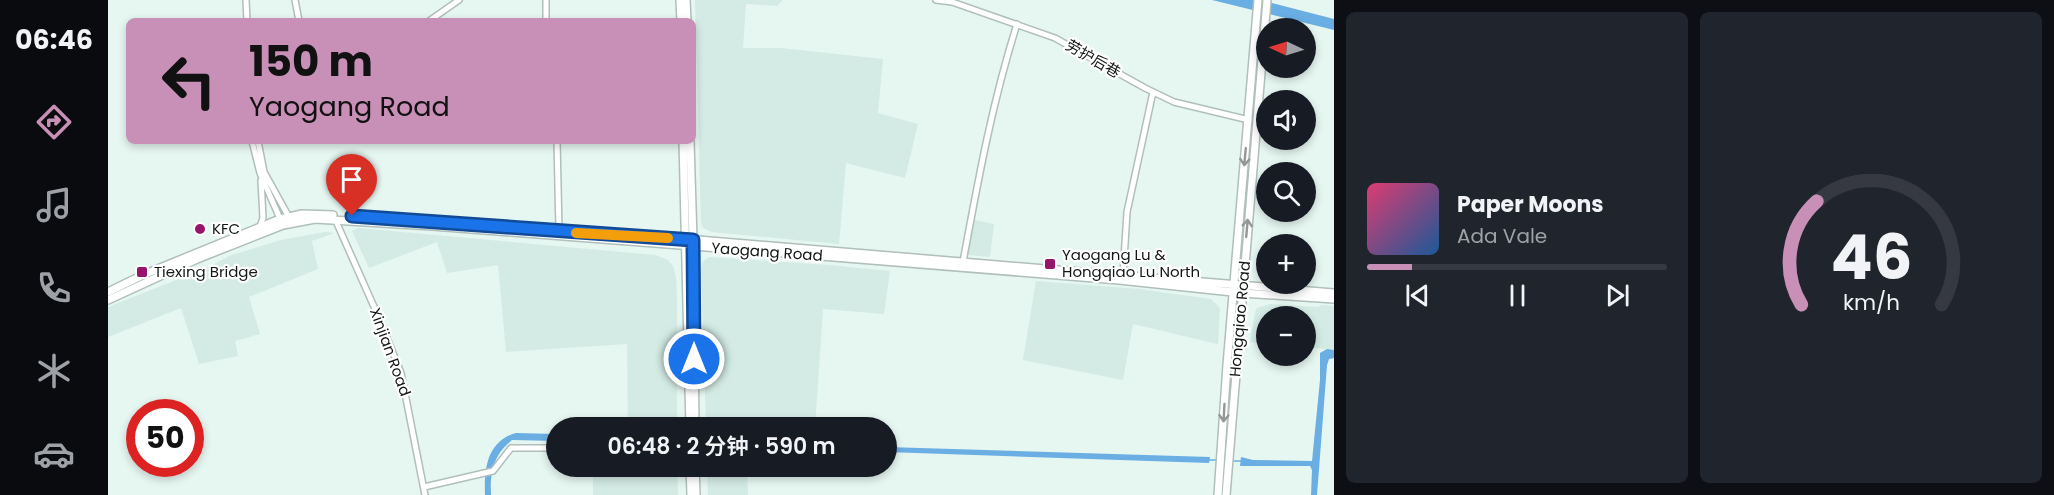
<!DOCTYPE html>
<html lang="zh">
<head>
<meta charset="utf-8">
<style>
	body { margin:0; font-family:Poppins,"Noto Sans SC",sans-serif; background:#20242c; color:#f1f3f6; height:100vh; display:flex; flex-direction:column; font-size:22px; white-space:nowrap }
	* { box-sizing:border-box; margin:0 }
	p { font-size:20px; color:#9ea1a6 }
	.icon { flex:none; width:33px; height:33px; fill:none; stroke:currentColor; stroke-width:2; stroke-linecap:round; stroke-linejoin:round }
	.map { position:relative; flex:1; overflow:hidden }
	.drawer { display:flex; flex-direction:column; gap:12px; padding:12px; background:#0d0f14; width:720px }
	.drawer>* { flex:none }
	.banner { position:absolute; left:18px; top:18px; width:570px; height:126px; border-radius:9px; box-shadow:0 3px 9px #0003; background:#c88fb7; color:#111; overflow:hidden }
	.needle { width:39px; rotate:274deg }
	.buttons { position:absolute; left:1148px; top:18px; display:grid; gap:12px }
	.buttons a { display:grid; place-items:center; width:60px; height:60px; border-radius:50%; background:#171b24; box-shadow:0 3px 9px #0003; font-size:30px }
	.speed { position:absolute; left:18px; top:399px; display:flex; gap:12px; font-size:30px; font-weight:700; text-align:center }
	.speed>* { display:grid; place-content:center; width:78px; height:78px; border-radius:50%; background:#171b24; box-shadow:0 3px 9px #0003; line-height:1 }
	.speed .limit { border:9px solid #d22; background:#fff; color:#111 }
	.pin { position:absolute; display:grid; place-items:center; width:51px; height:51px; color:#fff; margin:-62px -26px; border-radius:50% 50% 50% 0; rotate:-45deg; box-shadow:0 0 6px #0007 }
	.pin .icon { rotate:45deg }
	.me { position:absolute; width:66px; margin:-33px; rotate:0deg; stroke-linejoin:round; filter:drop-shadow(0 0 4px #0008) }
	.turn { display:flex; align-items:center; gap:21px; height:126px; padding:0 24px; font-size:27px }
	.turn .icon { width:78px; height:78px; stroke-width:2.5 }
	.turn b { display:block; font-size:42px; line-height:51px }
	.drawer .tile { flex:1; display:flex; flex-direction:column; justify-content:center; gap:9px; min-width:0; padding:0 21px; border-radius:9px; background:#20242c }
	.drawer .dial { align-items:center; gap:0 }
	.dial svg { height:156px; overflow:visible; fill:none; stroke:#363941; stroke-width:7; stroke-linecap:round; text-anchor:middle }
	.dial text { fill:#f1f3f6; stroke:none }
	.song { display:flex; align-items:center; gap:18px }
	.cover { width:72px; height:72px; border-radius:9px; background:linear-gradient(135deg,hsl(340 70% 55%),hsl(210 70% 35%)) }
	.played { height:6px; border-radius:3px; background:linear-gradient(90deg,#c88fb7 15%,#363941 15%) }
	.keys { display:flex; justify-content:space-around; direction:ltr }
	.drawer .tiles { flex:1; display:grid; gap:12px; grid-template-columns:repeat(2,1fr) }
	.trip { position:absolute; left:438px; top:417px; width:351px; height:60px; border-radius:30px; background:#171b24; box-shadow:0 3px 9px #0003; font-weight:600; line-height:60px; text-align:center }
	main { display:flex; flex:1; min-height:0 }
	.tab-bar { display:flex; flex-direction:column; width:108px; justify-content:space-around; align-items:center; background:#090b0e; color:#9ea1a6 }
	.tab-bar .icon { width:42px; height:42px }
	.tab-bar .active { color:#c88fb7 }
	.tab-bar b { font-size:27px; color:#f1f3f6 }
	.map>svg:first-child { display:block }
</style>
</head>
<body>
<main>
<nav class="tab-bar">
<b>06:46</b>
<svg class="icon active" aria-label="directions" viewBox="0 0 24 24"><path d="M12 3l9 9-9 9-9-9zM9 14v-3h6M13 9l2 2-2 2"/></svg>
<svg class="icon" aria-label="music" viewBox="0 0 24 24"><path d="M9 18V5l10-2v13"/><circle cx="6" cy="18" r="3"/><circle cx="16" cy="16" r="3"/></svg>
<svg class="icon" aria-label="phone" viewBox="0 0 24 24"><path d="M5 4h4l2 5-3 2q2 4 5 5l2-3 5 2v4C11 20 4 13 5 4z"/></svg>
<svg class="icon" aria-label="climate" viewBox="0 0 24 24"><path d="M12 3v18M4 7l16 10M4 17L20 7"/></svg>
<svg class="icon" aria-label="car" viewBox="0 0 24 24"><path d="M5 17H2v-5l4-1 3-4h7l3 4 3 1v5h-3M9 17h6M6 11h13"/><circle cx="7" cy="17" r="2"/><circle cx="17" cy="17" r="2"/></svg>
</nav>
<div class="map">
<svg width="1226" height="495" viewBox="0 0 1226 495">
	<rect width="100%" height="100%" fill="#e6f6f1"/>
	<path fill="#d3ebe4" d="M587 0H675L669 6 638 4 635 48H673L775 59 770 113 810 124 797 178 738 163 731 244 604 232 595 228 593 223Z
		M866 220 886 224 882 257 859 255Z
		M250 228 547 255 560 260 565 266 568 277 569 298V427H520L519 344 398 352 390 265 339 273 329 242 261 268 244 231Z
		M217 232 226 233 204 241 210 269 141 297 152 334 127 341 130 356 91 364 73 308 0 337V307L101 267 121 256 173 240Z
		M601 257 721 265 782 271 776 314 715 309 707 427H598L593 268 594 262Z
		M928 281 1031 289 1103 299 1112 308 1110 344 1025 324 1015 380 915 360Z
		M1162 304 1210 307 1213 305 1226 306V350L1197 347V316H1158V344L1142 342 1147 312 1149 308Z
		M485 467H569L570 495H485Z
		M599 467H639L640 495H600Z"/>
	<path fill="#6aaee3" d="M1104 0H1152L1226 19V30Z
		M1219 349 1226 350V358L1221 359 1219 365 1209 495H1203L1204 470 1202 466H1132L1133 457 1145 460 1204 461 1212 380V353Z
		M408 433 448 434V441L404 440C385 455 382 472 383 495H377C376 469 379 441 408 433Z
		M779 447 1102 457 1101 463 779 452Z"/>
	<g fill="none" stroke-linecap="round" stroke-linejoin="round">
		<path stroke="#6aaee3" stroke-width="1.5" d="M1100 460H1110
			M1124 461H1134"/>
		<defs>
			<path id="minor" d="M138 0 139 21
				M187 0 191 21
				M438 0V21
				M828 0 844 2 947 38 1037 88 1066 102 1141 120
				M321 21 351 0
				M144 141 152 173 173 221
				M150 141 156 172 182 219
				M449 141 451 231
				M227 219 271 318 293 373 317 495
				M151 229 155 218 153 180
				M855 262C870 181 884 103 909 24
				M1015 275 1019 212 1045 92
				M316 487 385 471 403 448H448"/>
			<path id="major" d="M572 0 573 21
				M578 0 579 21
				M575 141 582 428
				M582 141 585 240 587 428
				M487 234 578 239 1226 293
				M0 292 35 275 172 219 194 214 225 215
				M0 300 89 259 175 225 207 219 324 226 676 253 1011 280 1134 293 1226 299
				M582 466 583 495
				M587 466 588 495
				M1110 495 1119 365 1150 0
				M1118 495 1159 0"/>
		</defs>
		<use href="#minor" stroke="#b0bfba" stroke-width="8"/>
		<use href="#major" stroke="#b0bfba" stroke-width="10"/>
		<use href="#minor" stroke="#fff" stroke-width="5"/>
		<use href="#major" stroke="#fff" stroke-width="7"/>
	</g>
	<defs><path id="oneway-shaft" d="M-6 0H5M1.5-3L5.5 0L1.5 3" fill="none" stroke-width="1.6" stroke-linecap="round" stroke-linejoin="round" transform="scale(1.5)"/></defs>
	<g stroke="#959797">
		<use href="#oneway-shaft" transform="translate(1137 157) rotate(95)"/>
		<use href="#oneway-shaft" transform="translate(1139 228) rotate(-85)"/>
		<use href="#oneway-shaft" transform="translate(1116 413) rotate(93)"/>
	</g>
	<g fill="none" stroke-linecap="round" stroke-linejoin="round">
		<defs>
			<path id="route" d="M244 216 585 240 586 359"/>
		</defs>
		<use href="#route" stroke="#114b97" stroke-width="15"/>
		<use href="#route" stroke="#1a73e8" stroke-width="10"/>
		<path stroke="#f59e0b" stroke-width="10" d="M468 233 560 238"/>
	</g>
	<g fill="#96146b" stroke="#fff" stroke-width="2">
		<circle cx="92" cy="229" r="6"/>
		<rect x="936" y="258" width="12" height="12" rx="3"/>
		<rect x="28" y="266" width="12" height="12" rx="3"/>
	</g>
	<g text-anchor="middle" stroke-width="4.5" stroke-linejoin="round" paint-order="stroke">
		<g font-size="15" fill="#131817" stroke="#fff">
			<text transform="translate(985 59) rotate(30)" y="5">劳护后巷</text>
			<text transform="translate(659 252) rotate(4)" y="5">Yaogang Road</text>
			<text transform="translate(1132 319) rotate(-85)" y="5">Hongqiao Road</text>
			<text transform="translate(282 352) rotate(70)" y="5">Xinjian Road</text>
		</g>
		<g font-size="15" fill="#131817" stroke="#fff" text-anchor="start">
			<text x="104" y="234">KFC</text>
			<text x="954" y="260">Yaogang Lu &amp;<tspan x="954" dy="17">Hongqiao Lu North</tspan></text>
			<text x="46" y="277">Tiexing Bridge</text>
		</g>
	</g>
</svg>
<div class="buttons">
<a><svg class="needle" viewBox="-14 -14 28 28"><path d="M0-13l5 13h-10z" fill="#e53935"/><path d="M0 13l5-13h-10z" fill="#9ea1a6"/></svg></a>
<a><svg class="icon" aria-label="sound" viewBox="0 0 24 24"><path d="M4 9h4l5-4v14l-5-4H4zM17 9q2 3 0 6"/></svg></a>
<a><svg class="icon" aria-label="search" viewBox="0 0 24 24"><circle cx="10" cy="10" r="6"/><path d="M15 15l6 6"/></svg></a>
<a>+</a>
<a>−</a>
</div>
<div class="speed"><div class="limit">50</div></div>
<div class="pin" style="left:244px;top:216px;background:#d93025"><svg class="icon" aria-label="arrive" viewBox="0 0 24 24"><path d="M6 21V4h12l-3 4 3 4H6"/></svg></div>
<svg class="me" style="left:586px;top:359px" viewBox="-20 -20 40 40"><circle r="17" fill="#1a73e8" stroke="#fff" stroke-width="3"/><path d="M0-11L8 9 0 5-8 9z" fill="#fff"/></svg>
<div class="trip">06:48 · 2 分钟 · 590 m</div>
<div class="banner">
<div class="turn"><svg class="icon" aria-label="left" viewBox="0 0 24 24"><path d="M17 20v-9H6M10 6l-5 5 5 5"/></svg><div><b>150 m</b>Yaogang Road</div></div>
</div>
</div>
<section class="drawer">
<div class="tiles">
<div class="tile">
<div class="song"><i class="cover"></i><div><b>Paper Moons</b><p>Ada Vale</p></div></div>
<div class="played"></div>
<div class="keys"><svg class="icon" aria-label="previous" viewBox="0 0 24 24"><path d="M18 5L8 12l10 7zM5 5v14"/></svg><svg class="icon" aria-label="pause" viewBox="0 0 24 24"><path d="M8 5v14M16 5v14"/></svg><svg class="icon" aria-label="next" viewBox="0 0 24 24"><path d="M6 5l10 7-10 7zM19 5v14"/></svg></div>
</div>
<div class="tile dial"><svg viewBox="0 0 100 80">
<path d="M14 69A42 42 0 1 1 86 69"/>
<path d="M14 69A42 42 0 0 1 22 16" stroke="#c88fb7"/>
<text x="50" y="56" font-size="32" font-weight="700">46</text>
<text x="50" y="72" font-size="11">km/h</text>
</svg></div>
</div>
</section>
</main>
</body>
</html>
